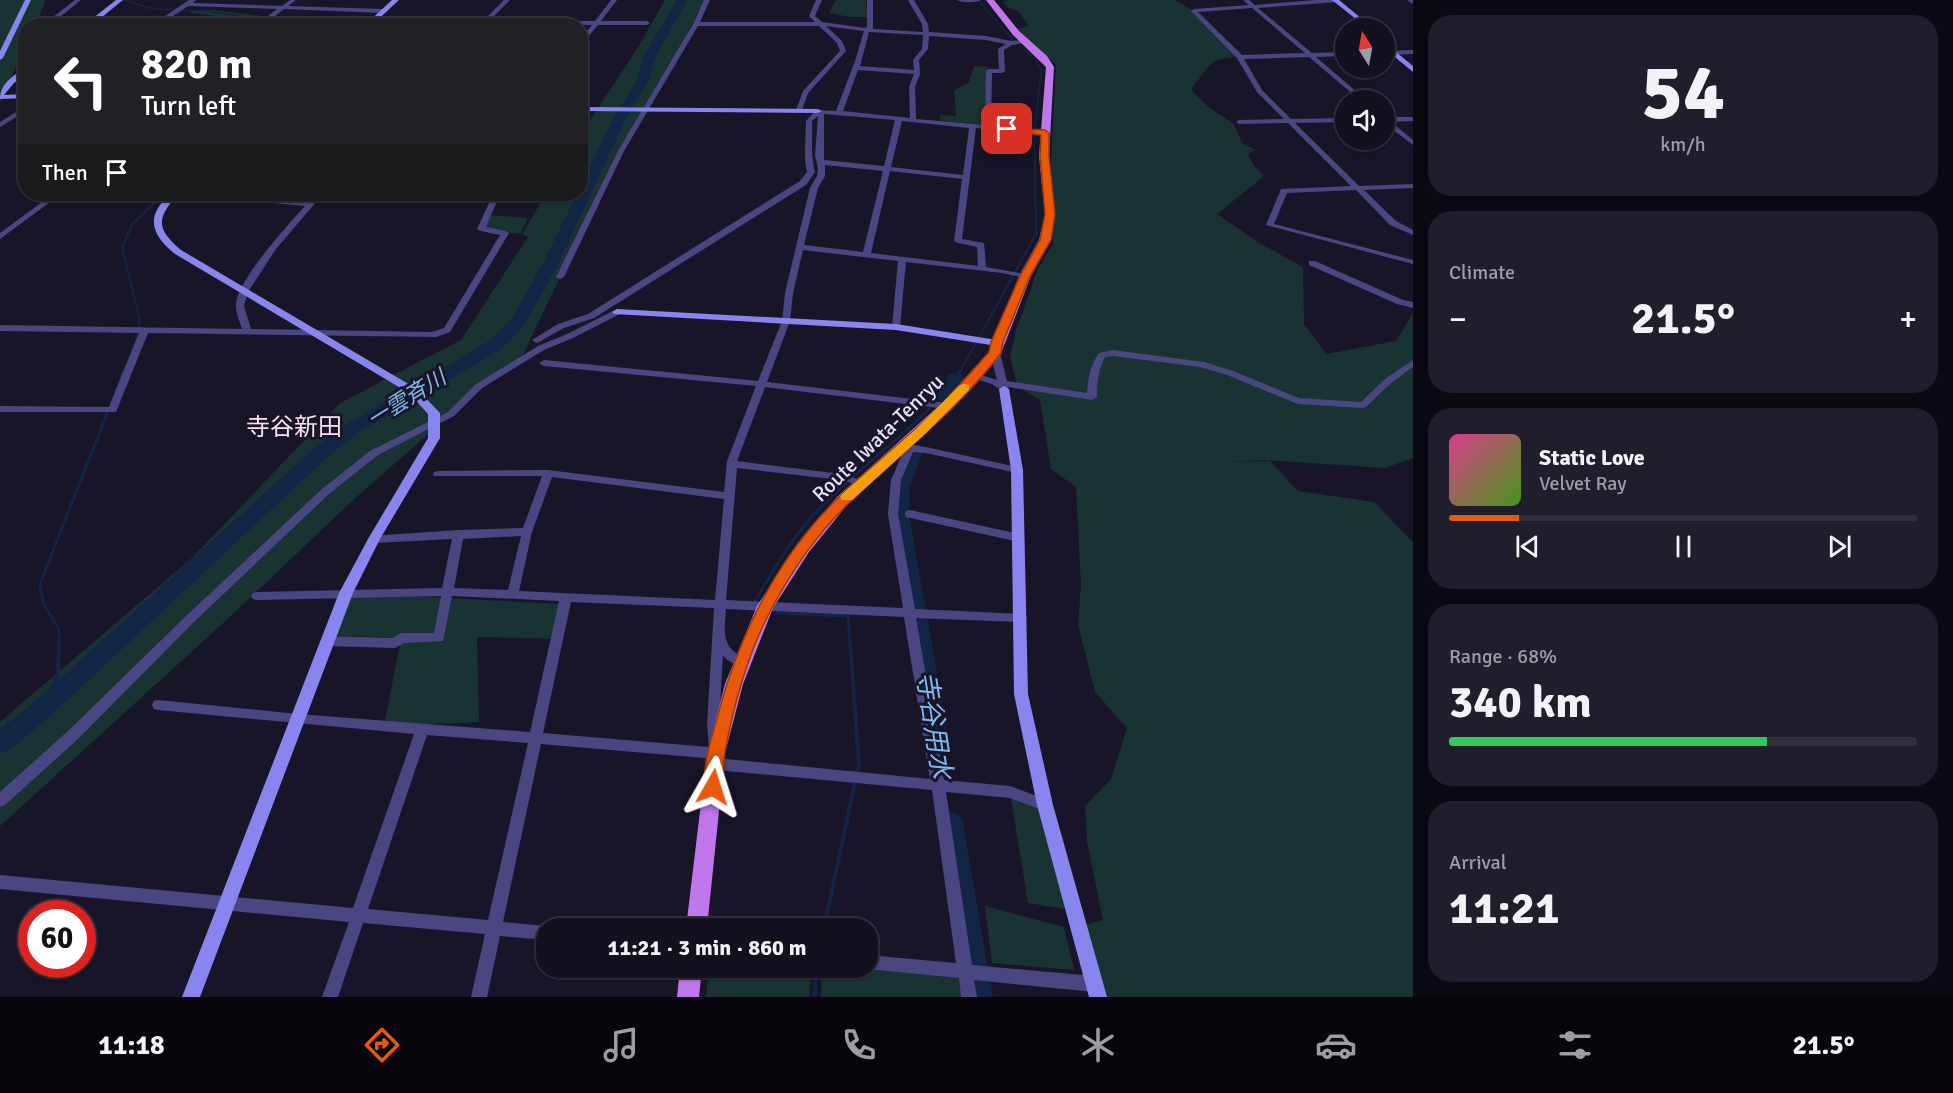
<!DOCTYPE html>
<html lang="en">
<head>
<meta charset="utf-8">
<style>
	body { margin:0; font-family:Signika,"Noto Sans JP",sans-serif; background:#201e2c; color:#f1f3f6; height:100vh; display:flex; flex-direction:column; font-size:22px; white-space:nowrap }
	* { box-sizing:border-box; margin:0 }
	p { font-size:20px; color:#9d9da4 }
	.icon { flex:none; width:33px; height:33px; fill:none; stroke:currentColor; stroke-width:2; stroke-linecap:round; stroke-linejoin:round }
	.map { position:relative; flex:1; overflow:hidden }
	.side { display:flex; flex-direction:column; gap:15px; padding:15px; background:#0a0911; width:540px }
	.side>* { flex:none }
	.hud { position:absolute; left:18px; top:18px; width:570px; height:183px; border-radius:24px; box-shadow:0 2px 4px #0004,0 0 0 2px #32303d; background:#202124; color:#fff; overflow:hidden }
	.needle { width:39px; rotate:349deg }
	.tools { position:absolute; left:1335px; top:18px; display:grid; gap:12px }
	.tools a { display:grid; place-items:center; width:60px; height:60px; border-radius:50%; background:#13101f; box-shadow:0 2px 4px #0004,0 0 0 2px #32303d; font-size:30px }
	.speed { position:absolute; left:18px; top:900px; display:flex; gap:12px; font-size:30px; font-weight:700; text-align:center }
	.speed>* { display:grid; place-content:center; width:78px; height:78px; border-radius:50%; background:#13101f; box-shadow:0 2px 4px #0004,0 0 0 2px #32303d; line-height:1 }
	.speed .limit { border:9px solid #d22; background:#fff; color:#111 }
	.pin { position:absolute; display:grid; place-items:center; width:51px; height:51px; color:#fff; margin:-26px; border-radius:12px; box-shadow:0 3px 9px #0006 }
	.me { position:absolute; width:66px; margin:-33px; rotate:6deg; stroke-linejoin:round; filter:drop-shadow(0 0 4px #0008) }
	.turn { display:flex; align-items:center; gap:21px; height:126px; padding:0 24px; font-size:27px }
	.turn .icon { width:78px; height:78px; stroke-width:2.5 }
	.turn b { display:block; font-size:42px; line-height:51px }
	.then { display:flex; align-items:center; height:57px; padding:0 24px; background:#0003; gap:12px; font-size:22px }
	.big { font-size:45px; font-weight:700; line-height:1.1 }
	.side .tile { flex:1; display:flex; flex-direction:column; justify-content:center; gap:9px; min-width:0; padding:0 21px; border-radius:24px; background:#201e2c }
	.side .dial { align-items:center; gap:0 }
	.dial b { font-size:78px; line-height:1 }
	.song { display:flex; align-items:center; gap:18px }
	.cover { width:72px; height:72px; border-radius:9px; background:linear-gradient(135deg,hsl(330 70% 55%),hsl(100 70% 35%)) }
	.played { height:6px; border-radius:3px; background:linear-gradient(90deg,#ea580c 15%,#32303d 15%) }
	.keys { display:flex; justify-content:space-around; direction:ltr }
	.heat { display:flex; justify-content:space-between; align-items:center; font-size:33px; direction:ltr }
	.charge { height:9px; border-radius:4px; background:linear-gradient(90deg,#34c759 68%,#32303d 0) }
	.trip { position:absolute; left:536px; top:918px; width:342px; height:60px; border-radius:24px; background:#13101f; box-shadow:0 2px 4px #0004,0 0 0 2px #32303d; font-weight:700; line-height:60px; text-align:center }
	.tabs { display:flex; height:96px; justify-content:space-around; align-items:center; background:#08060c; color:#9d9da4 }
	.tabs .icon { width:42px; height:42px }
	.tabs .current { color:#ea580c }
	.tabs b { font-size:27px; color:#f1f3f6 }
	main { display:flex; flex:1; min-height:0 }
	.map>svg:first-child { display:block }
</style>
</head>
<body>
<main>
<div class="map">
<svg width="1413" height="997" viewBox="0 0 1413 997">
	<rect width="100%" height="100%" fill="#191529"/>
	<path fill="#193332" d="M0 0H46L35 25 26 26 25 47 0 103Z
		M665 0H705L586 222 523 355 451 414 351 502 232 615 0 826V722L192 558 340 403 461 340 528 237 522 234 546 194H580L581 134 637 49Z
		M836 0H866L867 17H850L829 13Z
		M1011 0H1174L1194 11 1240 57C1208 57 1209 67 1191 90L1211 109 1234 124 1242 143 1256 150 1248 154 1254 166 1264 176 1217 214 1259 243 1303 267 1304 324 1326 354 1396 341 1413 313V458L1385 468 1265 460 1225 462 1270 461 1298 491 1374 502 1413 542V997H1098L1085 925 1103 920 1087 841 1085 806 1111 779 1127 728 1095 692 1078 625 1081 585 1076 487 1051 469 1040 400 1017 386 1010 356 1016 331 1038 268 1053 244 1054 208 1051 161 1056 65 1016 29 1029 26 1018 11 1007 7 1003 1Z
		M214 10 270 17 264 21H257L191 13 190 11Z
		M974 66 988 67 984 125 940 121V115L956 116 954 90 969 82Z
		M489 215 528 218 520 234 481 229Z
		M346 593 565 604 558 639 477 637 479 722 384 726 401 638 330 635Z
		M1011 798 1039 805 1066 909 1028 903Z
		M985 906 1064 927 1074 970 992 963Z
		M709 968H812L809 997H706Z
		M821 968H867L959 976 963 997H821Z"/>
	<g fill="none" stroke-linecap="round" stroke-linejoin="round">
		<path stroke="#132544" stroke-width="1.5" d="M124 0 153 9 206 11 280 22 283 26
			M978 0 1013 40
			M1020 46 1035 59 1041 70 1035 128
			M1034 136 1035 162"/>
		<path stroke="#132544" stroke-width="2" d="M124 372 137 337 140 321 122 247 133 223 164 194
			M960 372 1036 234 1035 161"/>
		<path stroke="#132544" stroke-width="3" d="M115 394 124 370
			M755 601C776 566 797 529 827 501 871 457 926 422 961 370
			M776 613 848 616 850 644
			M59 644V629L43 603 40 584 108 411"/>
		<path stroke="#132544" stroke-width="4" d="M40 711 58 675 59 642
			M824 928 859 764 850 642
			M815 968V997"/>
		<path fill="#132544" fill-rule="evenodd" d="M677 0H687L656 56 648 82 626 118 558 265 524 325 503 348 359 432 334 451 48 718 9 750 0 753V729L32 704 320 443 347 424 491 340 511 320 542 265 577 194H580V187L614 118 636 82 644 56Z
			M955 373 961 374 964 378 951 401H939L936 397 949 374Z
			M913 449 920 451 922 455 910 485 909 514 950 747 947 754 938 757 929 754 926 747 889 514 890 485 904 455 906 451Z
			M950 812 959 815 963 823 993 997H965L937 823 941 815Z"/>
		<path fill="#494682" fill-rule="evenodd" d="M75 0H81L55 21 137 26 48 23V21Z
			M189 0H196L193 3 282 6 290 0H296L288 6 383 9 386 11 383 13 284 9 262 26H255L277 9 188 6 158 26H150Z
			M504 0H510L489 21H595L611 0H617L601 21H647L650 23 647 25H598L580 46V39L592 25 486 24 479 26 480 24H371L368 22 371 20 483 21Z
			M704 0H710L700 22H815L809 16 816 0H822L815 16 822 22 865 28 867 27V0H873V29L923 32 922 24 908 0H914L928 24 929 32 986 36 1011 41 1025 40 1028 42 1012 45 1004 50 1005 71 1002 73H992L991 126 1045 131 1048 133 1045 135 976 128 962 239 984 243 986 267 1025 274 1029 276 1025 278 1002 273 906 262 900 327 896 330 892 327 898 261 803 250 793 293 790 321 767 382 947 403 952 406 947 409 765 387 737 461 841 474 866 481 867 483 862 486 841 480 737 468 726 600 903 608 888 514 891 480 904 450 898 446 899 444C906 442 918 446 926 447L1021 468 1022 470 1021 472 1017 473 926 453 913 452 901 480 898 514 915 609 1021 614 1025 615 1027 618 1025 621 1021 622 916 618 944 780 1010 786 1050 801 1052 805 1050 809 1045 811 1010 798 946 792 972 965 1094 976 1099 979 1102 984 1099 989 1094 992 974 980 977 997H961L959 978 867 969 862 968H867V955L956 963 932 790 716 770 711 768 709 764 711 760 716 759 541 744 503 922 546 926 552 928H546V940L500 936 487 997H471L485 934 363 923 338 997H322L349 922 0 889V875L353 908 414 734 158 710 154 709 152 705 154 701 158 700 298 714 530 732 559 601 452 596 443 641 404 643 395 648 327 646 323 644 321 641 323 638 327 636 393 638 401 633H434L441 596 257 600 253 599 251 596 253 593 257 592 442 588 452 539 374 543 370 542 369 539 370 536 458 530 523 528 542 476H434L433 474 434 472 438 471 548 470 724 492 727 461 756 386 544 366 539 363 544 360 758 381 782 321 785 293 810 188 817 176 818 169 815 155 818 116 812 121C813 140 810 153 815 172L806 185 594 318 564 328 539 342 536 343 532 340 558 324 588 314 800 181 807 172C803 153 806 140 806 121L816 110 836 111 855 61 864 31 826 26 842 41 846 51 808 93 802 110 799 112 796 110 803 91 840 51 837 43 819 26H698L624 151 564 277 560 279 556 277 618 151 693 24ZM869 32 923 35 922 49 913 60 914 70 860 66ZM929 36 986 40 1006 44 998 49 999 69H989L986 71 985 125 916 119 915 87 920 74 919 60 928 49ZM858 70 914 74 909 87 910 118 843 111ZM824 114 895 120 884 166 824 160ZM902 121 969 128 963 175 891 167ZM825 165 883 171 863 252 804 245 818 188 825 176ZM890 171 962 179 954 241 958 243 977 247 978 266 871 253ZM552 477 724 499 715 600 519 591 532 532ZM521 536 508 590 454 588 463 539ZM571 602 714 608 707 724 709 747 543 733ZM726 609 904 617 930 779 716 758 721 757 723 753 719 724 723 655C727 662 739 667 746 664L748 661C744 656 741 657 736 653 721 644 725 624 726 609ZM427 735 528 743 488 920 368 909Z
			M957 0H981C976 3 962 3 957 0Z
			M1243 0H1249L1255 5 1316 0H1340L1337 2 1258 8 1312 53 1346 52V56L1316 57 1366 100H1360L1309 57 1244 59 1262 90 1291 119 1346 118V122L1295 123 1359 186 1413 184V188L1364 190 1396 221 1413 230V235L1390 225 1356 190 1287 193 1274 224 1413 260V264L1266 225 1281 189 1351 186 1288 123 1239 124 1236 122 1239 120 1284 119 1257 92 1237 58 1191 11 1194 9 1249 5ZM1252 8 1305 53 1242 55 1198 12Z
			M1407 0H1413V4Z
			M1413 50V54L1384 55V51Z
			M26 106V111L0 127V122Z
			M1384 117H1413V121L1391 122 1413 140V145L1384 123Z
			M53 194H61L0 239V233Z
			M193 194H217L309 201 318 194 322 196 320 198 491 199 494 194H500L486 227 505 231 509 233 450 332 436 337 148 333 116 412H0V406L109 407 139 333 0 331V325L242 329C240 322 236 314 236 306 235 282 288 225 305 206L197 196ZM316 202 489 203 477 229 481 231 500 235 444 328 432 332 251 329 244 306 248 292 276 249Z
			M1309 261H1315L1403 300 1413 302V308L1397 304 1309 265Z
			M617 309 620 310V314L573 338 544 350 482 388 454 416 378 455 330 493 194 622 79 738 5 805 0 807V792L69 730 186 616 322 489 370 451 448 412 476 384 538 346 567 334Z
			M995 350 1000 353 1007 381 1087 393C1088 378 1090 366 1099 353L1113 350 1204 362 1233 371 1299 398 1361 402 1385 379 1413 360V367L1391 383 1366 407 1363 408 1298 404 1227 375 1200 367 1113 356 1105 357C1098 370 1097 383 1097 397L1092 400 1008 387 1007 391 1004 392 992 384 972 378 970 376 972 374 975 373 997 380 990 353Z
			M910 510 1019 534 1024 538 1019 542 906 517 905 514 906 511Z"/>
		<path fill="#8885ee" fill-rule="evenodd" d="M25 0H31L3 58 0 60V51Z
			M116 0H123L91 26H83Z
			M392 0H399L371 26H364Z
			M1332 0H1339L1373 28H1367Z
			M1384 42 1413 66V72L1384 48Z
			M26 68V74L14 83 4 95 26 94V98L0 99C0 84 13 75 26 68Z
			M580 107 818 109 822 111 818 113 580 111Z
			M170 194H178C157 218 155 228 181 250L417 389 440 413V438L380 539 353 593 200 997H182L339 593 368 539 428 438V414L409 393 175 254C151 234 145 217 170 194Z
			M617 309 896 324 997 340 1002 343 997 346 896 330 614 314 612 312Z
			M1004 386 1009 389 1023 470 1028 694 1053 805 1107 997H1089L1037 805 1014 694 1011 470 999 389Z"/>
		<path fill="#c177ec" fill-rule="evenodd" d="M986 0H994L1019 31 1047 56 1054 67 1049 156 1055 214 1051 240 1031 276 1000 356 952 409 847 505 809 552 773 608 743 684 725 753 707 928H686L707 753 725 684 757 606 797 544 837 497 942 403 989 352 1019 276 1039 240 1045 214 1039 156 1046 67 1013 35Z
			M680 968H702L699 997H677Z"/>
	</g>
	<path fill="#ea580c" stroke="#983908" stroke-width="1.5" d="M1004 127 1045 130 1049 133V156L1055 214 1051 240 1030 276 1003 342 1001 353C958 410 900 453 849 503 819 532 793 569 773 606 749 650 734 703 725 752 723 765 725 780 719 793L713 795 707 793C699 776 711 739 716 722 738 637 775 559 839 497 872 464 911 436 943 403 959 386 974 369 989 352L991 342 1020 276 1040 240 1045 214 1040 156 1041 135 1007 132 1003 129Z"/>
	<path fill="#f59e0b" d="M964 384 969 385V390L925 434 852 500H842L840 497 842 494 916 429 960 385Z"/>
	<g text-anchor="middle" stroke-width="6" stroke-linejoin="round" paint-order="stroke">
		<g font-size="21" fill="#e4e1fb" stroke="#191529">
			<text transform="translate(878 438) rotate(-44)" y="7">Route Iwata-Tenryu</text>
		</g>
		<g font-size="22" font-style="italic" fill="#7db9ed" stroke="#191529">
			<text transform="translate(406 398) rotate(-32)" y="8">一雲斉川</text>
		</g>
		<g font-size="24" fill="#fbe3f2" stroke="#191529">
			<text x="294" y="435">寺谷新田</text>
		</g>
		<g font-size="27" font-style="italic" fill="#7db9ed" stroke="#191529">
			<text transform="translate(934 725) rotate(81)" y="9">寺谷用水</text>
		</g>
	</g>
</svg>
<div class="tools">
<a><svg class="needle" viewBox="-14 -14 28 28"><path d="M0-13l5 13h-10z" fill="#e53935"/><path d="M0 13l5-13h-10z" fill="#9d9da4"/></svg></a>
<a><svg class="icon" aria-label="sound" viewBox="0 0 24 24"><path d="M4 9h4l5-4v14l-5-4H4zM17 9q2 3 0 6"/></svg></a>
</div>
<div class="speed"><div class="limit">60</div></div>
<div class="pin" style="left:1007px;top:129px;background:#d93025"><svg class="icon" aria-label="arrive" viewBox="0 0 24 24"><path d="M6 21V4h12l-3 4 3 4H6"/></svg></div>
<svg class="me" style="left:713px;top:787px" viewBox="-20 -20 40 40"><path d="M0-17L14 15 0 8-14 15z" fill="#ea580c" stroke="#fff" stroke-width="4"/></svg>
<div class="trip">11:21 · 3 min · 860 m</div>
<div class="hud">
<div class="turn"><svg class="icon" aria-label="left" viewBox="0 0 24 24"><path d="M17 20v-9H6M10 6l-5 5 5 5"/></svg><div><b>820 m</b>Turn left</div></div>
<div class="then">Then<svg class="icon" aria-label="arrive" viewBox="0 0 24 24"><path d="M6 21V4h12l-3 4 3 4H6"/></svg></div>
</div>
</div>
<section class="side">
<div class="tile dial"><b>54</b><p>km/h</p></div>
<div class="tile"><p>Climate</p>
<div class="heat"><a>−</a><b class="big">21.5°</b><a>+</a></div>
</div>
<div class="tile">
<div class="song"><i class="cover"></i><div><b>Static Love</b><p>Velvet Ray</p></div></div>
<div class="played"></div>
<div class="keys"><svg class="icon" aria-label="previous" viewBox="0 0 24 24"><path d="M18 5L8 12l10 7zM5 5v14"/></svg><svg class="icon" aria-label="pause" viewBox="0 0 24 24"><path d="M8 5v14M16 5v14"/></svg><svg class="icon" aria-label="next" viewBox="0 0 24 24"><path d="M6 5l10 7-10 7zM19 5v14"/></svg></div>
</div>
<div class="tile"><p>Range · 68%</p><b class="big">340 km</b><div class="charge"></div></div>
<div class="tile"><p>Arrival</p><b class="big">11:21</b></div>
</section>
</main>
<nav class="tabs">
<b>11:18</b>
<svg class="icon current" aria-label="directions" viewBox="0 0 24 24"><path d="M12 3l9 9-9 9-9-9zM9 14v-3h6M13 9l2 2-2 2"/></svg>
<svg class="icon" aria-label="music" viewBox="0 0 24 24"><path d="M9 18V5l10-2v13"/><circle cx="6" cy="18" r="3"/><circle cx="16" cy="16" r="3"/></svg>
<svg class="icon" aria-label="phone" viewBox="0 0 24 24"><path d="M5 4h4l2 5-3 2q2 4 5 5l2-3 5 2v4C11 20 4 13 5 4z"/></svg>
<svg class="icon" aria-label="climate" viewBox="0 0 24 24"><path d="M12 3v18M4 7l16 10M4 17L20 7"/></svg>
<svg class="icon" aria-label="car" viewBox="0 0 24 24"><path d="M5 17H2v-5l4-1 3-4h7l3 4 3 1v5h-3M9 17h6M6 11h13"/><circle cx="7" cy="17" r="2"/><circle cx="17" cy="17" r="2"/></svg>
<svg class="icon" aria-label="filters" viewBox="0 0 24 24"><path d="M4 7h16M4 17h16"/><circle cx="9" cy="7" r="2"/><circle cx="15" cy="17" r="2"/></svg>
<b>21.5°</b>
</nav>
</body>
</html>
